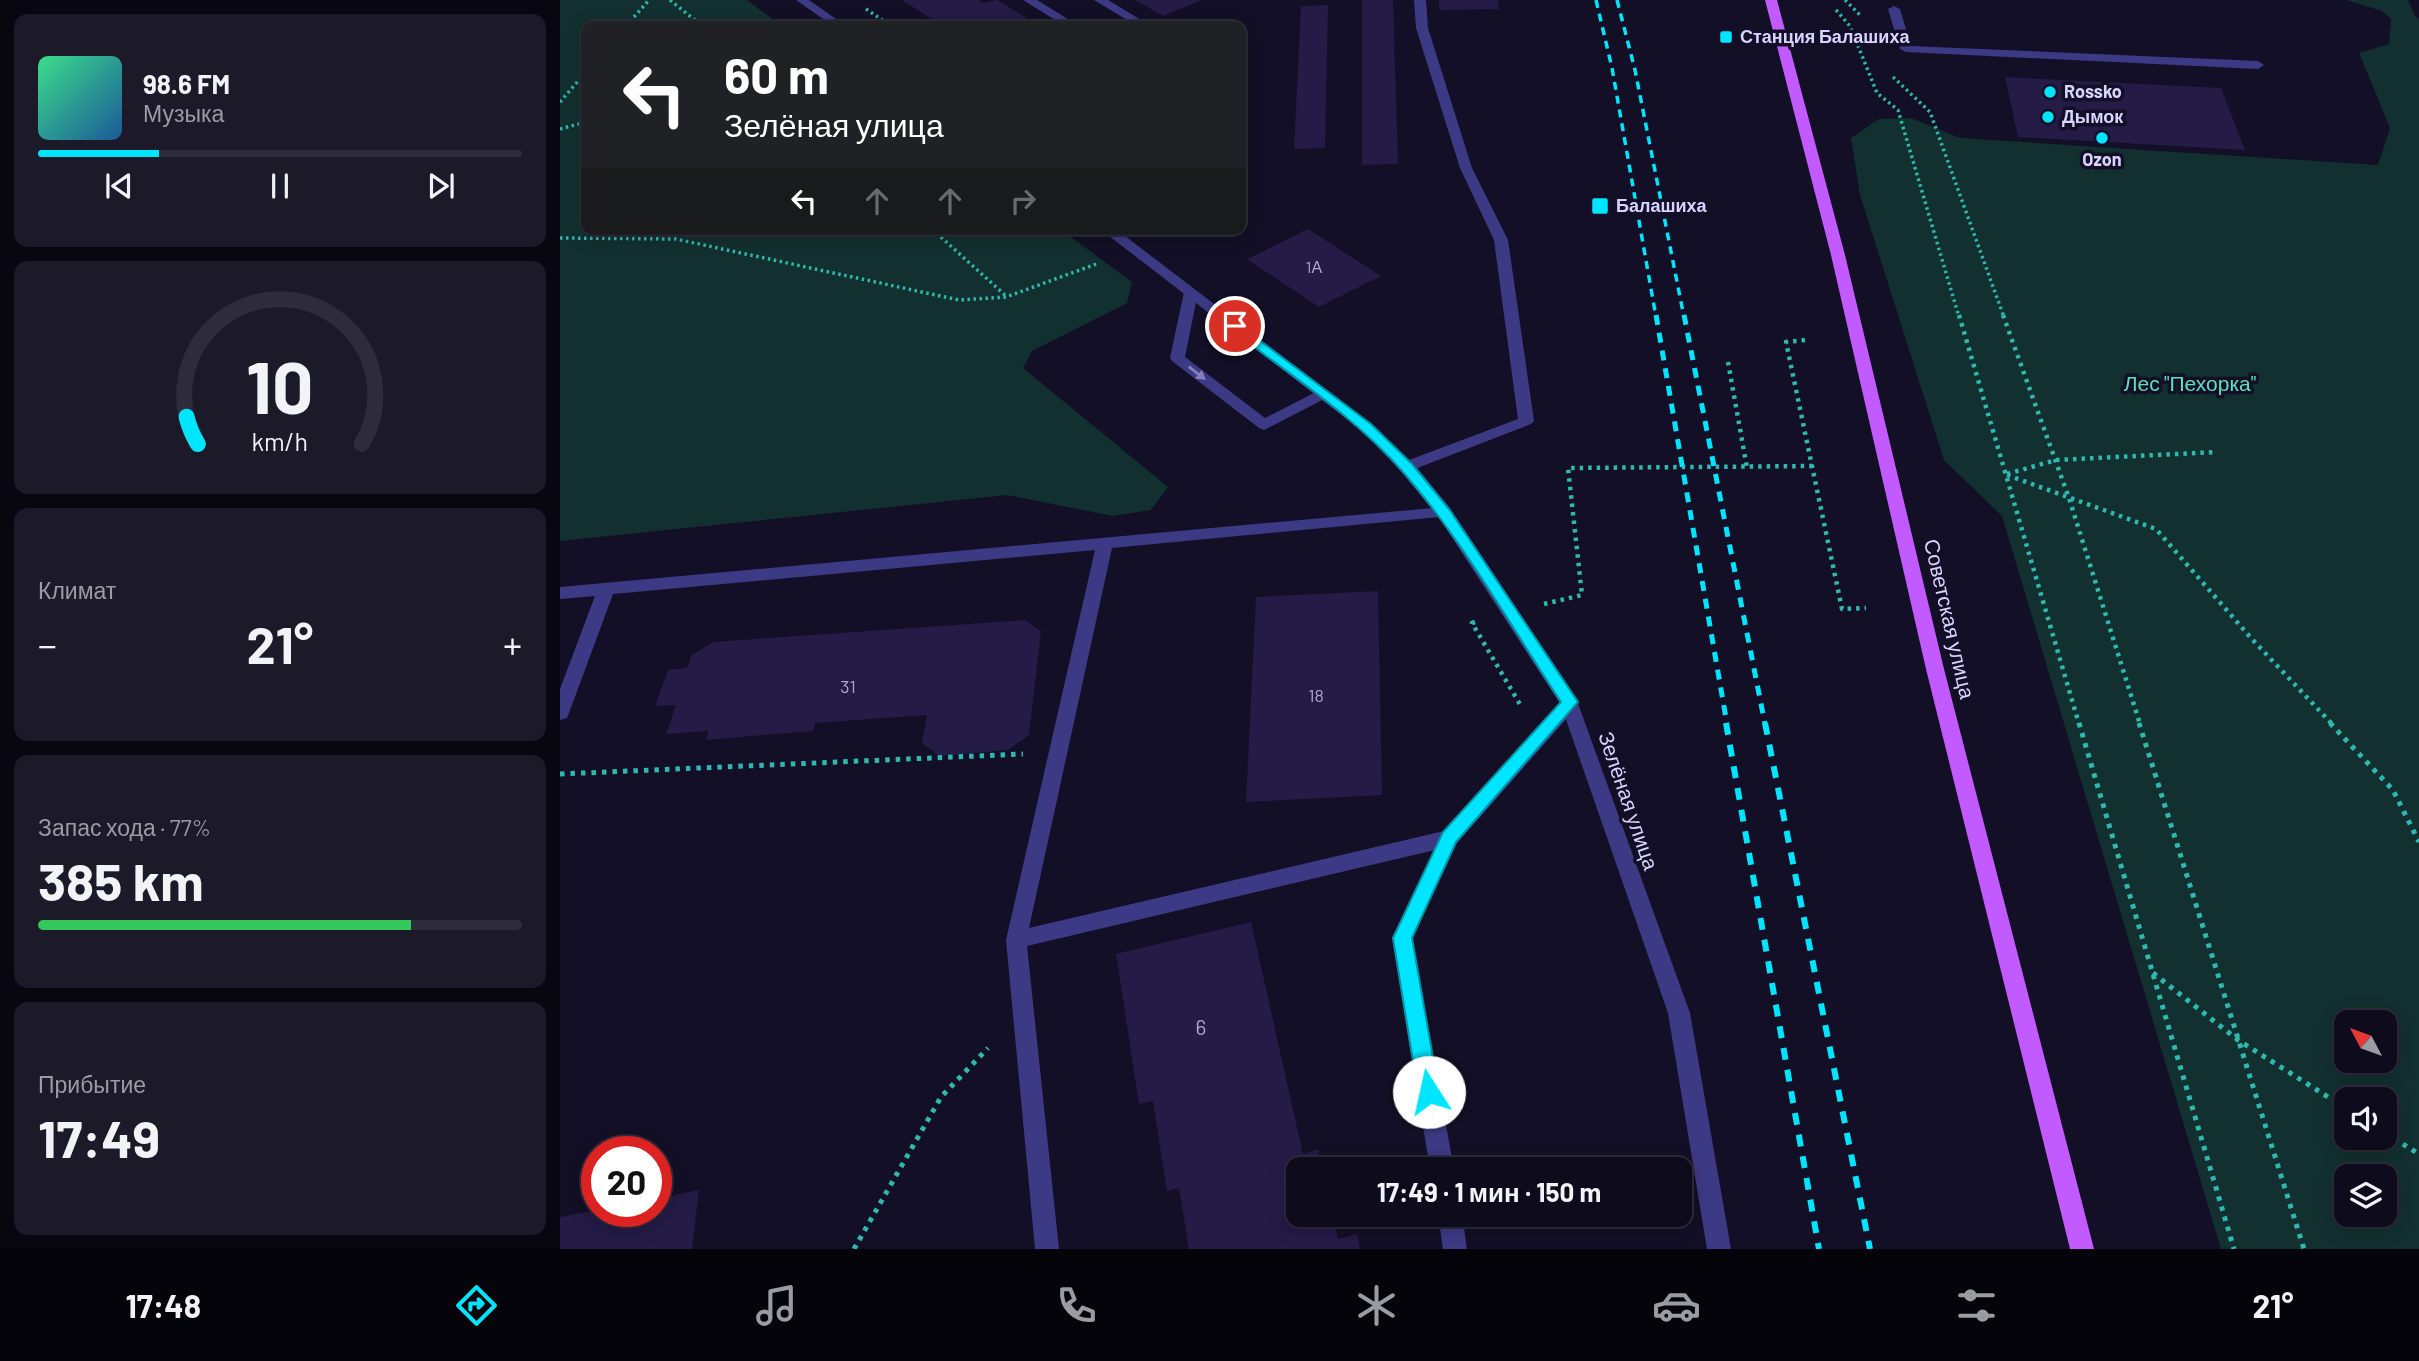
<!DOCTYPE html>
<html lang="ru">
<head>
<meta charset="utf-8">
<style>
	body { margin:0; font-family:Barlow,sans-serif; background:#1c1929; color:#f1f3f6; height:100vh; display:flex; flex-direction:column; font-size:26px; white-space:nowrap }
	* { box-sizing:border-box; margin:0 }
	p { font-size:23px; color:#9b9ba3 }
	.icon { flex:none; width:38px; height:38px; fill:none; stroke:currentColor; stroke-width:2; stroke-linecap:round; stroke-linejoin:round }
	.map { position:relative; flex:1; overflow:hidden }
	.panel { display:flex; flex-direction:column; gap:14px; padding:14px; background:#08060f; width:560px }
	.panel>* { flex:none }
	.banner { position:absolute; left:21px; top:21px; width:665px; height:214px; border-radius:14px; box-shadow:0 4px 18px #0003,0 0 0 2px #2e2b3b; background:#202124; color:#fff; overflow:hidden }
	.needle { width:46px; rotate:311deg }
	.buttons { position:absolute; left:1774px; top:1010px; display:grid; gap:14px }
	.buttons a { display:grid; place-items:center; width:63px; height:63px; border-radius:14px; background:#0e0b1c; box-shadow:0 4px 18px #0003,0 0 0 2px #2e2b3b; font-size:35px }
	.speed { position:absolute; left:21px; top:1136px; display:flex; gap:14px; font-size:35px; font-weight:700; text-align:center }
	.speed>* { display:grid; place-content:center; width:91px; height:91px; border-radius:50%; background:#0e0b1c; box-shadow:0 4px 18px #0003,0 0 0 2px #2e2b3b; line-height:1 }
	.speed .limit { border:10px solid #d22; background:#fff; color:#111 }
	.pin { position:absolute; display:grid; place-items:center; width:60px; height:60px; color:#fff; margin:-30px; border:4px solid #fff; border-radius:50%; box-shadow:0 2px 7px #0007 }
	.me { position:absolute; width:77px; margin:-38px; rotate:350deg; stroke-linejoin:round; filter:drop-shadow(0 0 5px #0008) }
	.turn { display:flex; align-items:center; gap:24px; height:147px; padding:0 28px; font-size:32px }
	.turn .icon { width:91px; height:91px; stroke-width:2.5 }
	.turn b { display:block; font-size:49px; line-height:60px }
	.lanes { display:flex; align-items:center; height:66px; padding:0 28px; background:#0003; justify-content:center; gap:35px; direction:ltr }
	.lanes .off { opacity:.35 }
	.big { font-size:52px; font-weight:700; line-height:1.1 }
	.panel .widget { flex:1; display:flex; flex-direction:column; justify-content:center; gap:10px; min-width:0; padding:0 24px; border-radius:14px; background:#1c1929 }
	.panel .dial { align-items:center; gap:0 }
	.dial svg { height:182px; overflow:visible; fill:none; stroke:#2e2b3b; stroke-width:7; stroke-linecap:round; text-anchor:middle }
	.dial text { fill:#f1f3f6; stroke:none }
	.song { display:flex; align-items:center; gap:21px }
	.cover { width:84px; height:84px; border-radius:10px; background:linear-gradient(135deg,hsl(150 70% 55%),hsl(210 70% 35%)) }
	.played { height:7px; border-radius:4px; background:linear-gradient(90deg,#00e5ff 25%,#2e2b3b 25%) }
	.keys { display:flex; justify-content:space-around; direction:ltr }
	.heat { display:flex; justify-content:space-between; align-items:center; font-size:38px; direction:ltr }
	.charge { height:10px; border-radius:5px; background:linear-gradient(90deg,#34c759 77%,#2e2b3b 0) }
	.trip { position:absolute; left:726px; top:1157px; width:406px; height:70px; border-radius:14px; background:#0e0b1c; box-shadow:0 4px 18px #0003,0 0 0 2px #2e2b3b; font-weight:700; line-height:70px; text-align:center }
	.dock { display:flex; height:112px; justify-content:space-around; align-items:center; background:#06040b; color:#9b9ba3 }
	.dock .icon { width:49px; height:49px }
	.dock .current { color:#00e5ff }
	.dock b { font-size:32px; color:#f1f3f6 }
	main { display:flex; flex:1; min-height:0 }
	.map>svg:first-child { display:block }
</style>
</head>
<body>
<main>
<section class="panel">
<div class="widget">
<div class="song"><i class="cover"></i><div><b>98.6 FM</b><p>Музыка</p></div></div>
<div class="played"></div>
<div class="keys"><svg class="icon" aria-label="previous" viewBox="0 0 24 24"><path d="M18 5L8 12l10 7zM5 5v14"/></svg><svg class="icon" aria-label="pause" viewBox="0 0 24 24"><path d="M8 5v14M16 5v14"/></svg><svg class="icon" aria-label="next" viewBox="0 0 24 24"><path d="M6 5l10 7-10 7zM19 5v14"/></svg></div>
</div>
<div class="widget dial"><svg viewBox="0 0 100 80">
<path d="M14 69A42 42 0 1 1 86 69"/>
<path d="M14 69A42 42 0 0 1 9 57" stroke="#00e5ff"/>
<text x="50" y="56" font-size="32" font-weight="700">10</text>
<text x="50" y="72" font-size="11">km/h</text>
</svg></div>
<div class="widget"><p>Климат</p>
<div class="heat"><a>−</a><b class="big">21°</b><a>+</a></div>
</div>
<div class="widget"><p>Запас хода · 77%</p><b class="big">385 km</b><div class="charge"></div></div>
<div class="widget"><p>Прибытие</p><b class="big">17:49</b></div>
</section>
<div class="map">
<svg width="1859" height="1249" viewBox="0 0 1859 1249">
	<rect width="100%" height="100%" fill="#130f26"/>
	<path fill="#12302f" fill-rule="evenodd" d="M0 0H187L222 26H26V229H500L572 282 567 303 472 351 463 368 608 487 591 510 553 516 447 495 0 541Z
		M1786 0H1848L1855 16 1859 19V1249H1661L1442 516 1384 460 1300 195 1291 138 1319 119 1351 118 1400 138 1818 165 1830 128 1799 53 1829 44 1831 19 1822 11ZM1787 1022H1825V1060H1787ZM1787 1099H1825V1138H1787ZM1787 1176H1825V1214H1787Z"/>
	<path fill="#241b47" d="M342 0H419L424 3 437 0 467 18 446 26H383Z
		M575 0H642L603 16Z
		M802 0H833L838 164 802 165Z
		M879 0H938L939 9 879 10Z
		M768 5 765 148 734 149 741 6Z
		M1445 77 1661 88 1685 150 1458 137Z
		M748 229 821 276 759 307 687 259Z
		M818 591 822 795 686 802 696 597Z
		M465 620 481 631 469 735 448 750 379 756 362 743 367 715 255 723 253 731 146 740 148 731 106 734 116 705 95 706 108 670 127 668 131 656 153 642Z
		M691 922 743 1154 758 1149 762 1169H738V1214H773L778 1239 797 1234 800 1249H629L619 1188 607 1191 593 1101 579 1104 556 954Z
		M139 1190 132 1249H0V1217L37 1210 96 1211V1199Z"/>
	<g fill="none" stroke-linecap="round" stroke-linejoin="round">
		<path stroke="#2fb8b0" stroke-width="3.5" stroke-dasharray="2.5 3.5" stroke-linecap="butt" d="M110 0 142 26
			M1285 0 1302 17
			M306 9 331 26
			M1276 10 1290 26 1317 93 1338 110 1399 317
			M66 26 89 0
			M1333 77 1370 112 1444 317
			M0 102 26 72
			M0 129 26 122
			M372 229 446 296
			M0 238 116 239 399 300 446 297 539 263"/>
		<path stroke="#2fb8b0" stroke-width="4.5" stroke-dasharray="3.5 5" stroke-linecap="butt" d="M1399 315 1519 724
			M1443 315 1509 498 1580 724
			M1245 340 1226 342 1282 609 1306 608
			M1168 362 1187 468
			M1447 474 1496 460 1657 452
			M1447 475 1596 529 1691 638 1772 724
			M984 604 1022 595 1008 468 1253 466
			M915 622 912 623 961 706"/>
		<path stroke="#2fb8b0" stroke-width="5" stroke-dasharray="4.5 6" stroke-linecap="butt" d="M1519 723 1674 1249
			M1579 723 1744 1249
			M1770 723 1833 790 1859 842
			M0 774 463 754
			M1593 973 1678 1040 1787 1109
			M1825 1133 1859 1154
			M294 1249 381 1097 428 1048"/>
		<path fill="#3d3a85" fill-rule="evenodd" d="M463 0H477L519 26H505Z
			M534 0H548L591 26H577Z
			M854 0H866L868 28 912 168 948 240 974 421 971 424 847 472 841 471 839 467 841 463 958 419 934 240 900 168 856 28Z
			M1334 6 1340 9 1351 46 1698 61 1704 65 1698 69 1346 52 1340 49 1328 9Z
			M631 288 638 292 625 357 705 418 758 391H768L771 394 768 397 704 430 699 428 612 361 610 358 624 292Z
			M884 507 892 512 890 516 552 548 469 928 884 831 1004 698H1016L1019 703 1016 708 897 843 852 938 894 1169H870L832 938 875 850 467 946 499 1249H475L446 940 535 550 53 594 9 713 7 718 0 720V689L35 596 0 599V587Z
			M878 1214H902L907 1249H883Z"/>
		<path fill="#3d3a85" fill-rule="evenodd" d="M236 0H249L286 26H273Z
			M540 229H556L811 424 853 463 890 508 1016 698 1130 1013 1171 1249H1147L1108 1013 1001 705 878 516 841 471 801 430Z"/>
		<path fill="#c25bff" fill-rule="evenodd" d="M1205 0H1217L1285 255 1384 669 1534 1249H1510L1366 669 1271 255Z"/>
		<path stroke="#00e5ff" stroke-width="3.5" stroke-dasharray="8 6" stroke-linecap="butt" d="M1036 0 1052 68 1096 317
			M1057 0 1075 70 1124 317"/>
		<path stroke="#00e5ff" stroke-width="5" stroke-dasharray="10 8" stroke-linecap="butt" d="M1096 315 1167 724
			M1124 315 1205 724"/>
		<path stroke="#00e5ff" stroke-width="6" stroke-dasharray="12 10" stroke-linecap="butt" d="M1166 723 1259 1249
			M1205 723 1310 1249"/>
	</g>
	<defs><path id="oneway-solid" d="M-6-.8H1V-3.2L6.5 0L1 3.2V.8H-6Z" transform="scale(1.75)"/></defs>
	<use fill="#837fbc" href="#oneway-solid" transform="translate(637 373) rotate(38)"/>
	<path fill="#00e5ff" stroke="#0095a6" stroke-width="2" d="M675 322 811 424 852 464 889 509 1018 702 896 842 852 938 879 1092 876 1099 869 1101 861 1099 858 1092 833 938 883 832 1001 702C950 625 904 542 843 472 794 416 729 374 670 329L669 326Z"/>
	<g fill="#00e5ff" stroke="#130f26" stroke-width="2.5">
		<rect x="1159" y="30" width="14" height="14" rx="3.5"/>
		<circle cx="1490" cy="92" r="7"/>
		<circle cx="1488" cy="117" r="7"/>
		<circle cx="1542" cy="138" r="7"/>
		<rect x="1031" y="197" width="18" height="18" rx="3.5"/>
	</g>
	<g text-anchor="middle" stroke-width="7" stroke-linejoin="round" paint-order="stroke">
		<g font-size="16" fill="#aca6d1">
			<text x="754" y="273">1А</text>
		</g>
		<g font-size="18" font-weight="bold" fill="#d9d4ff" stroke="#130f26" text-anchor="start">
			<text x="1180" y="43">Станция Балашиха</text>
			<text x="1504" y="98">Rossko</text>
			<text x="1502" y="123">Дымок</text>
			<text x="1542" y="166" text-anchor="middle">Ozon</text>
			<text x="1056" y="212">Балашиха</text>
		</g>
		<g font-size="18" fill="#aca6d1">
			<text x="288" y="693">31</text>
			<text x="756" y="702">18</text>
		</g>
		<g font-size="21" fill="#5fe0c0" stroke="#130f26">
			<text x="1630" y="391">Лес "Пехорка"</text>
		</g>
		<g font-size="21" fill="#d9d4ff" stroke="#130f26">
			<text transform="translate(1389 619) rotate(77)" y="7">Советская улица</text>
			<text transform="translate(1068 801) rotate(71)" y="7">Зелёная улица</text>
		</g>
		<g font-size="21" fill="#aca6d1">
			<text x="641" y="1035">6</text>
		</g>
	</g>
</svg>
<div class="buttons">
<a><svg class="needle" viewBox="-14 -14 28 28"><path d="M0-13l5 13h-10z" fill="#e53935"/><path d="M0 13l5-13h-10z" fill="#9b9ba3"/></svg></a>
<a><svg class="icon" aria-label="sound" viewBox="0 0 24 24"><path d="M4 9h4l5-4v14l-5-4H4zM17 9q2 3 0 6"/></svg></a>
<a><svg class="icon" aria-label="layers" viewBox="0 0 24 24"><path d="M12 4l9 5-9 5-9-5zM3 14l9 5 9-5"/></svg></a>
</div>
<div class="speed"><div class="limit">20</div></div>
<div class="pin" style="left:675px;top:326px;background:#d93025"><svg class="icon" aria-label="arrive" viewBox="0 0 24 24"><path d="M6 21V4h12l-3 4 3 4H6"/></svg></div>
<svg class="me" style="left:869px;top:1092px" viewBox="-20 -20 40 40"><circle r="19" fill="#fff"/><path d="M0-13L10 11 0 6-10 11z" fill="#00e5ff"/></svg>
<div class="trip">17:49 · 1 мин · 150 m</div>
<div class="banner">
<div class="turn"><svg class="icon" aria-label="left" viewBox="0 0 24 24"><path d="M17 20v-9H6M10 6l-5 5 5 5"/></svg><div><b>60 m</b>Зелёная улица</div></div>
<div class="lanes"><svg class="icon" aria-label="left" viewBox="0 0 24 24"><path d="M17 20v-9H6M10 6l-5 5 5 5"/></svg><svg class="icon off" aria-label="ahead" viewBox="0 0 24 24"><path d="M12 20V5M6 11l6-6 6 6"/></svg><svg class="icon off" aria-label="ahead" viewBox="0 0 24 24"><path d="M12 20V5M6 11l6-6 6 6"/></svg><svg class="icon off" aria-label="right" viewBox="0 0 24 24"><path d="M7 20v-9h11M14 6l5 5-5 5"/></svg></div>
</div>
</div>
</main>
<nav class="dock">
<b>17:48</b>
<svg class="icon current" aria-label="directions" viewBox="0 0 24 24"><path d="M12 3l9 9-9 9-9-9zM9 14v-3h6M13 9l2 2-2 2"/></svg>
<svg class="icon" aria-label="music" viewBox="0 0 24 24"><path d="M9 18V5l10-2v13"/><circle cx="6" cy="18" r="3"/><circle cx="16" cy="16" r="3"/></svg>
<svg class="icon" aria-label="phone" viewBox="0 0 24 24"><path d="M5 4h4l2 5-3 2q2 4 5 5l2-3 5 2v4C11 20 4 13 5 4z"/></svg>
<svg class="icon" aria-label="climate" viewBox="0 0 24 24"><path d="M12 3v18M4 7l16 10M4 17L20 7"/></svg>
<svg class="icon" aria-label="car" viewBox="0 0 24 24"><path d="M5 17H2v-5l4-1 3-4h7l3 4 3 1v5h-3M9 17h6M6 11h13"/><circle cx="7" cy="17" r="2"/><circle cx="17" cy="17" r="2"/></svg>
<svg class="icon" aria-label="filters" viewBox="0 0 24 24"><path d="M4 7h16M4 17h16"/><circle cx="9" cy="7" r="2"/><circle cx="15" cy="17" r="2"/></svg>
<b>21°</b>
</nav>
</body>
</html>
